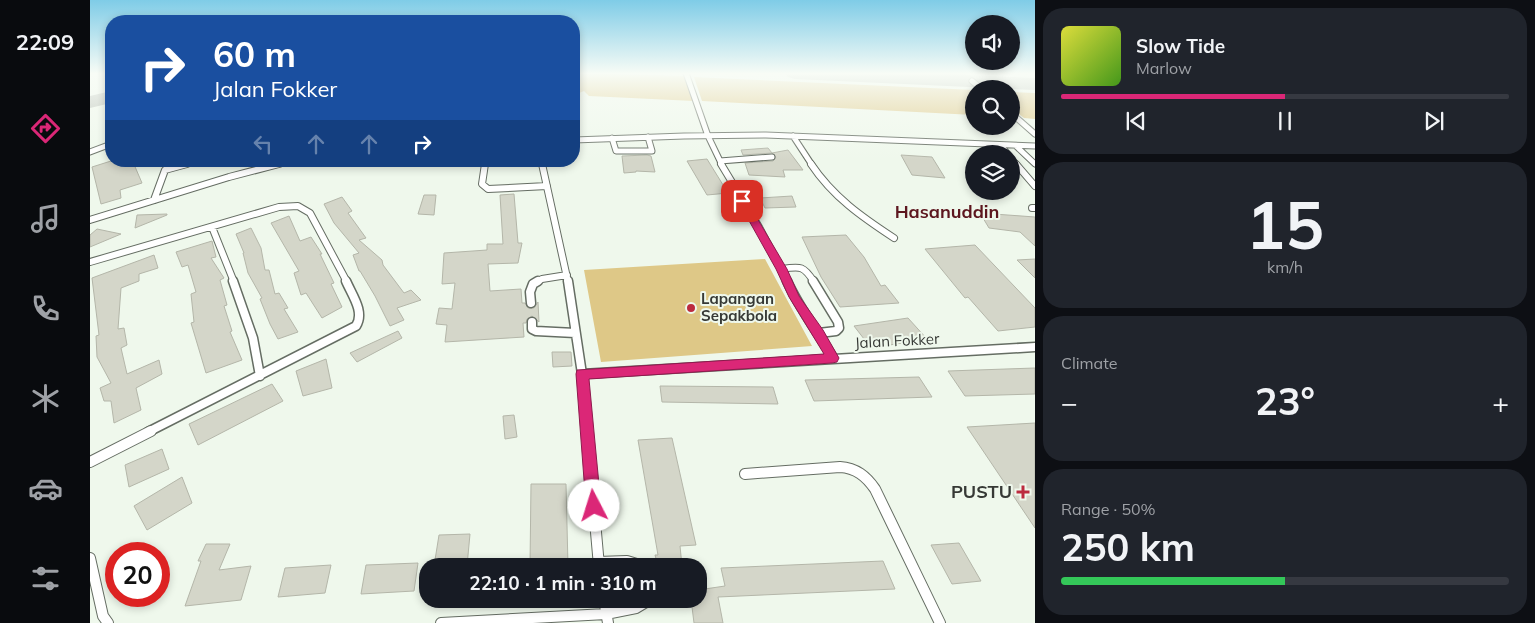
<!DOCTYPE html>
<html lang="en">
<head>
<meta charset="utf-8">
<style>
	body { margin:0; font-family:Mulish,sans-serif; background:#20242c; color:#f1f3f6; height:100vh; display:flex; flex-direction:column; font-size:19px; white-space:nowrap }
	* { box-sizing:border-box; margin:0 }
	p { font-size:16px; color:#9ea1a6 }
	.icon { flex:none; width:28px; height:28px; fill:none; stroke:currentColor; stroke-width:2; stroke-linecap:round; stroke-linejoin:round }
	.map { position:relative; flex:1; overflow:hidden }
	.sheet { display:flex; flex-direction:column; gap:8px; padding:8px; background:#0d0f14; width:500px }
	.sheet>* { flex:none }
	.hud { position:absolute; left:15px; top:15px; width:475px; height:152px; border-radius:20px; box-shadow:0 2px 8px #0003; background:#1a4fa0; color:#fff; overflow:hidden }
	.fabs { position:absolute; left:875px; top:15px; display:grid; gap:10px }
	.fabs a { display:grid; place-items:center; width:55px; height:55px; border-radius:50%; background:#171b24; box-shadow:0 2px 8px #0003; font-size:25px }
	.speed { position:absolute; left:15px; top:542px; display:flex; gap:10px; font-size:25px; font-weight:700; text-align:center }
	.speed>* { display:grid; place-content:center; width:65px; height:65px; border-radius:50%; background:#171b24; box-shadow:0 2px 8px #0003; line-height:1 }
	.speed .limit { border:8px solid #d22; background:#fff; color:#111 }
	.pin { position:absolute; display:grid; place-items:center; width:42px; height:42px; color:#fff; margin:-21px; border-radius:10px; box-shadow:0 2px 8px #0006 }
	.me { position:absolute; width:55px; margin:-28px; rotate:355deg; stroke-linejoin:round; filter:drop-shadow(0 0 4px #0008) }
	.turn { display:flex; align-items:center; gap:18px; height:105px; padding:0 25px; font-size:22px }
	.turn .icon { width:65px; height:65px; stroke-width:2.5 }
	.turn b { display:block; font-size:35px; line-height:42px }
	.lanes { display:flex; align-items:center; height:48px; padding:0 25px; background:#0003; justify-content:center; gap:25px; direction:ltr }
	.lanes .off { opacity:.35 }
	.big { font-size:38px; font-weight:700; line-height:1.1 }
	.sheet .tile { flex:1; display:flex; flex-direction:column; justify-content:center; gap:8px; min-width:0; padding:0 18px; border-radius:20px; background:#20242c }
	.sheet .dial { align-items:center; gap:0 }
	.dial b { font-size:65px; line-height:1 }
	.song { display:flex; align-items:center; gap:15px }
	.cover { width:60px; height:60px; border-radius:8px; background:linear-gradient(135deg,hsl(60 70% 55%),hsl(100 70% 35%)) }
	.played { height:5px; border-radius:2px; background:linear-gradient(90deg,#db2777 50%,#363941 50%) }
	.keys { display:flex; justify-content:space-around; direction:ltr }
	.heat { display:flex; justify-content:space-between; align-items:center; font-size:28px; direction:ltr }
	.charge { height:8px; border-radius:4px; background:linear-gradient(90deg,#34c759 50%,#363941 0) }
	.trip { position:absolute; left:329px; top:558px; width:288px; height:50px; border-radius:20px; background:#171b24; box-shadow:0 2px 8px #0003; font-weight:700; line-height:50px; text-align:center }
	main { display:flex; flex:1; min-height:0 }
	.menu { display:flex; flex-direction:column; width:90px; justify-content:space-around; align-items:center; background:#090b0e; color:#9ea1a6 }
	.menu .icon { width:35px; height:35px }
	.menu .selected { color:#db2777 }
	.menu b { font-size:22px; color:#f1f3f6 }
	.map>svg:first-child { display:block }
</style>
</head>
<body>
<main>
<nav class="menu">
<b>22:09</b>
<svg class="icon selected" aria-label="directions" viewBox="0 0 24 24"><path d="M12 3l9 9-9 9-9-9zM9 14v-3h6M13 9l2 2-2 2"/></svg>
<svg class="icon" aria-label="music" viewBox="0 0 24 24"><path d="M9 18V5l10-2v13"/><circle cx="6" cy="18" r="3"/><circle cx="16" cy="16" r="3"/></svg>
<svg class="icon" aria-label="phone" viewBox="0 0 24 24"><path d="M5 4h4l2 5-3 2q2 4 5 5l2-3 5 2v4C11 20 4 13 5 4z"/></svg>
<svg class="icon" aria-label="climate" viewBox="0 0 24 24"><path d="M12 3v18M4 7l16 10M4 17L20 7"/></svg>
<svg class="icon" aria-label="car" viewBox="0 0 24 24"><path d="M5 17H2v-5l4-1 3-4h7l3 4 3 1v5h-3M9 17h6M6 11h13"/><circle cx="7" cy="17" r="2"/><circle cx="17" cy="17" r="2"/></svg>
<svg class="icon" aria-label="filters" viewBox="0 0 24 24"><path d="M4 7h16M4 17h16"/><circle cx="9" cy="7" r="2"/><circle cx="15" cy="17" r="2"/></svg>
</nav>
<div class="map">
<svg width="945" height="623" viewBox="0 0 945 623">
	<rect width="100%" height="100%" fill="#eff8ec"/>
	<path fill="#dec887" d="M485 73 595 76 604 101 499 96 494 91 484 95Z
		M604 77 884 90V115L612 101Z
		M921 92 945 93V119L934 118 921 108Z
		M675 259 722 346 511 362 494 270Z"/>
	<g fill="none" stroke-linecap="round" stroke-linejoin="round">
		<path fill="#b4bbb2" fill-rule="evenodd" d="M695 73H833L945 78V90L705 79 698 77Z
			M21 91V103L0 108V96Z"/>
	</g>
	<path fill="#d4d6c9" stroke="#b4b6a9" d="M678 148 682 153 653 155 651 150Z
		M698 150 713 170H693L695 177 659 175 655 163 683 161 686 157 682 153Z
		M557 155 561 156 565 172 546 171V172L534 173 532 156Z
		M811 155 842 157 855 178 822 175Z
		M617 159 638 193 617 195 597 161Z
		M21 161H34V164L43 162 52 183 30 190 31 198 11 204 2 167Z
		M424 194 428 243H432L428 263 398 264 400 291 431 289 432 303H435L438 308H444L448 302 449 322 442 316 437 319 436 323H433L434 337 355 342 357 325 346 324 349 308 362 309 365 283 352 284 354 253 397 250V244H413L410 195Z
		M334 195H346L344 215 328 214Z
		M702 196 706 207 675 208 670 198Z
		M252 197 262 211 258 213 276 238 269 240 292 260 293 265 314 293 321 290 331 300 307 308 314 320 300 326 285 296 270 271H269L263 255 269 253 244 223 234 204Z
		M890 213 945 217V246L930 232 899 228Z
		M77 214V215L45 228 47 215Z
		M199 216 210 241 221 237 232 254H230L244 283 241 284 252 307 232 318 216 293 211 295 204 273 209 271 181 223Z
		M161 228 171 248 175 270H179L185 294 189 293 198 308 194 309 208 332 188 339 180 324 170 299 172 298 158 273 153 253H154L146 234Z
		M7 229 31 234 0 247V235Z
		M756 235 774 257 791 286 795 285 809 303 750 307 731 277 712 237Z
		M122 241 126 257 121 258 134 278 130 280 137 305 134 306 142 331 140 332 152 360 116 373 101 323 104 322 101 294 106 292 98 265 92 267 86 252Z
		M885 245 945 308V327L908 331 878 297 875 298 835 249Z
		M64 255 68 268 49 274V281L31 288 28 329 34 328 37 345 31 348 37 374 69 360 72 374 46 388 51 410 24 423 21 401H14L10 388 21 383 7 357 6 336 9 335 2 278Z
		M945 259V278L927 260Z
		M818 318 837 339 781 348 764 326Z
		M308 331 312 338 267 362 260 353Z
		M462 352H481L482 366 463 367Z
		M236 359 242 388 213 396 206 371Z
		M945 368V394L875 396 858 371Z
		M829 377 842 397 724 401 715 380Z
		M182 384 193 401 108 445 99 424Z
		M570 386 683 387 688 404 572 402Z
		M424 415 427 437 415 439 413 416Z
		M945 423V528L877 427Z
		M582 438 606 545 590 546 592 566H568L565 555H568L548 440Z
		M72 449 79 469 39 487 35 465Z
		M92 477 102 503 57 530 44 506Z
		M441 484H476L478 566H440Z
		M380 534 377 566H364V560H345L349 535Z
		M869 543 891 581 862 584 841 545Z
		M116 544H140L129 570 161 566 151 600 95 606 111 561H108Z
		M793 561 805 589 628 597 633 623H604L602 607 592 599H608V590L635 586 631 568Z
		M328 563 324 591 271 594 276 565Z
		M241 565 235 593 188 597 195 568Z"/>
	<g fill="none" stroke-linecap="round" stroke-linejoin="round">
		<defs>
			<path id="lane-far3" d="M596 73 618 136 632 165
				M882 81 892 89
				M921 113 945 134
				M703 136 722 165
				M522 138 526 151H562L558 137
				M484 140 594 136 676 135 945 146
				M911 146 918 154
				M926 146 945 164
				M0 152 21 144
				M921 158 927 165
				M451 161 452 165
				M630 161 682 157
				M92 165 107 161
				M184 165 200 161
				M394 165 395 161"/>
			<path id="lane-far2" d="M395 164 392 184 398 189 457 186
				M452 164 478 282
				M631 164 669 227 698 282
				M721 164C743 197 772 217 804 238
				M926 164 945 186
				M64 200 75 170 97 164
				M942 208H945
				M0 220 139 177 189 164
				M122 227 144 282
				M0 262 189 207 208 206 220 213 257 282
				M692 269C711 266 714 266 724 282
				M446 282 452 279 477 275"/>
			<path id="lane-far1" d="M143 281 163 338 170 376
				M478 281 492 374 497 432
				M697 281C709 308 728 332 743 358
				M723 281 748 322 749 328 746 331 729 333
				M441 303 440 292 443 284 448 281
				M442 322V329L446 331 485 333
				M492 374 945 347
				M58 432 266 326C275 312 262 295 256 281"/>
			<path id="lane" d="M497 431 509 566
				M0 462 61 431
				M655 474 750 467C766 468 776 476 785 489L850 623
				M0 558 13 616 18 623
				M508 562 537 561 553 566
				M514 599 518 623
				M351 623 516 614 546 608 561 599"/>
		</defs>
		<use href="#lane-far3" stroke="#656d63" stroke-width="7"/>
		<use href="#lane-far2" stroke="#656d63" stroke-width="8"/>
		<use href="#lane-far1" stroke="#656d63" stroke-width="11"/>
		<use href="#lane" stroke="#656d63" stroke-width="12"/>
		<use href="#lane-far3" stroke="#fff" stroke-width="5"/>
		<use href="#lane-far2" stroke="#fff" stroke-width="6"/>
		<use href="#lane-far1" stroke="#fff" stroke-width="8"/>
		<use href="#lane" stroke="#fff" stroke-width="10"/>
	</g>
	<linearGradient id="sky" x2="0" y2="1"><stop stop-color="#7fcce7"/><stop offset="0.46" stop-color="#f8fcf6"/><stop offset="1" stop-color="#f8fcf6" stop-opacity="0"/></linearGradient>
	<rect width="945" height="160" fill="url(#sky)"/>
	<path fill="#db2777" stroke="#8e194d" d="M652 198 657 201 697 269 709 296 733 330 749 358 747 362 742 363 499 379 511 506 509 511 504 513 498 511 496 506 486 374 487 370 734 354 699 297 686 269 648 201Z"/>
	<g fill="#bc2b3f" stroke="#eff8ec" stroke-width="2">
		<circle cx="601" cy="308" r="5"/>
		<path d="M930.5 484.5h5v5h5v5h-5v5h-5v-5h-5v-5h5z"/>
	</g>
	<g text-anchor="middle" stroke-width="4" stroke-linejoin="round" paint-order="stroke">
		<g font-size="15" font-weight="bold" fill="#363935" stroke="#eff8ec" text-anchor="start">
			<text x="611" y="304">Lapangan<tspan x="611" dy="17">Sepakbola</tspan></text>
		</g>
		<g font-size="15" fill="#363935" stroke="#eff8ec">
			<text transform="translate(807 341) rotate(-3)" y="5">Jalan Fokker</text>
		</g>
		<g font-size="18" font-weight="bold" fill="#5d171f" stroke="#eff8ec">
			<text x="857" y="218">Hasanuddin</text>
		</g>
		<g font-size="18" font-weight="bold" fill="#363935" stroke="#eff8ec" text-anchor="end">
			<text x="922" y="498">PUSTU</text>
		</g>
	</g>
</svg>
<div class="fabs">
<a><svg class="icon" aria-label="sound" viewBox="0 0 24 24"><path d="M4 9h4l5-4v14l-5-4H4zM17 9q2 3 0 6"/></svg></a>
<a><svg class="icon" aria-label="search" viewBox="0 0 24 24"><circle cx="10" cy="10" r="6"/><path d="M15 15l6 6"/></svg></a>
<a><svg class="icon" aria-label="layers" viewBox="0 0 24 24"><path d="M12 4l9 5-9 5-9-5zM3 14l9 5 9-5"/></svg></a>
</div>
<div class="speed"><div class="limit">20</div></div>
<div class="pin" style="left:652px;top:201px;background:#d93025"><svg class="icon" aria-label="arrive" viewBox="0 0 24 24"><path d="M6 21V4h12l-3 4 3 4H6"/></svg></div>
<svg class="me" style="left:504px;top:506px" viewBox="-20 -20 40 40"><circle r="19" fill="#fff"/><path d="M0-13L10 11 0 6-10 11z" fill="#db2777"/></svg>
<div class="trip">22:10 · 1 min · 310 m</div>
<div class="hud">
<div class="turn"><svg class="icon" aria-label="right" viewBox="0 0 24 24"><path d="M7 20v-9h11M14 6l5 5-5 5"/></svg><div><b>60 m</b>Jalan Fokker</div></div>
<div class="lanes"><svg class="icon off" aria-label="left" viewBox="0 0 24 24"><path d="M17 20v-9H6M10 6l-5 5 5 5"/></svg><svg class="icon off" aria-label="ahead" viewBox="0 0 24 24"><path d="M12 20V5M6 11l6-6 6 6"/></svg><svg class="icon off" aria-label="ahead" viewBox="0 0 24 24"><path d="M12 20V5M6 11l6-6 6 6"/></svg><svg class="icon" aria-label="right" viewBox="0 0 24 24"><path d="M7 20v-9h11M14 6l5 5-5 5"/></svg></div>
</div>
</div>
<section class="sheet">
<div class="tile">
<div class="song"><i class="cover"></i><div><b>Slow Tide</b><p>Marlow</p></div></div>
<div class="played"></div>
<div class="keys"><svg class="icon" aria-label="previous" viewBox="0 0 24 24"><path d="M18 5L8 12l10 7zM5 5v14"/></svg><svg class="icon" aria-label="pause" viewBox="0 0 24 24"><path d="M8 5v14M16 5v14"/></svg><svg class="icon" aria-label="next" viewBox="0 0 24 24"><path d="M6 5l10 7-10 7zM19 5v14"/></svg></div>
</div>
<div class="tile dial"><b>15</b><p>km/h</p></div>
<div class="tile"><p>Climate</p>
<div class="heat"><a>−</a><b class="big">23°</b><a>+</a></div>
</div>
<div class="tile"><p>Range · 50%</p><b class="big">250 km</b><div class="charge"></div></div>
</section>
</main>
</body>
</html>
